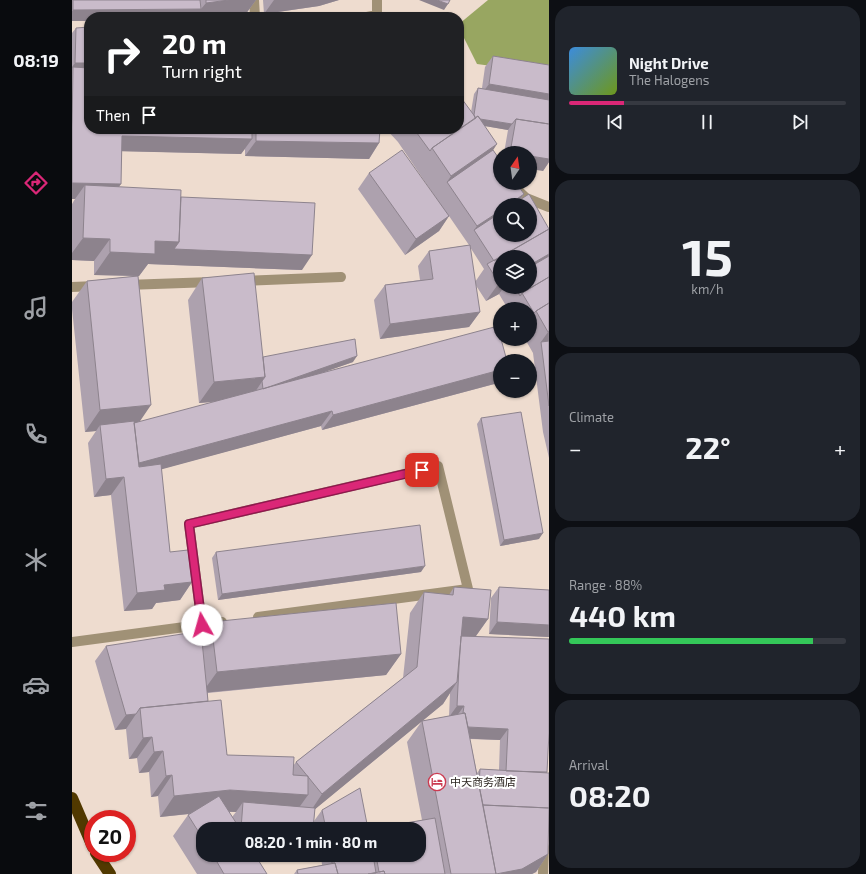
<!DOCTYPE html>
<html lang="en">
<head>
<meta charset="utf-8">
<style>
	body { margin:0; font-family:"Exo 2","Noto Sans SC",sans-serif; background:#20242c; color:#f1f3f6; height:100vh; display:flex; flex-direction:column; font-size:15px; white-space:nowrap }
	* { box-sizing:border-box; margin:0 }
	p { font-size:13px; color:#9ea1a6 }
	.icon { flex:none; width:22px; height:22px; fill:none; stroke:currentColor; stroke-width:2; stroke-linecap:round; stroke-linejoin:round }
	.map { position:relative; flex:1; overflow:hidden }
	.side { display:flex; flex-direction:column; gap:6px; padding:6px; background:#0d0f14; width:317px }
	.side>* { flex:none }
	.hud { position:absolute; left:12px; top:12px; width:380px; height:122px; border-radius:16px; box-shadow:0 1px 3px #0004; background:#202124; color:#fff; overflow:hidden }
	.needle { width:26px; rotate:13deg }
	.tools { position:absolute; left:421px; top:146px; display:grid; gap:8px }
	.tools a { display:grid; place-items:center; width:44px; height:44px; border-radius:50%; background:#171b24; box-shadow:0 1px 3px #0004; font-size:20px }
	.speed { position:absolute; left:12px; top:810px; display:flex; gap:8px; font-size:20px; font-weight:700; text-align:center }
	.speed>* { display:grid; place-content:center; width:52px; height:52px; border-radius:50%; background:#171b24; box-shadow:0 1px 3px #0004; line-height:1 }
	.speed .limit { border:6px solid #d22; background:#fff; color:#111 }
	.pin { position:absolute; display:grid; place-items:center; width:34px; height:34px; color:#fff; margin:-17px; border-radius:8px; box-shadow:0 2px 6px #0006 }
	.me { position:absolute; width:44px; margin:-22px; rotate:353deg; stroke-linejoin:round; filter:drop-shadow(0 0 3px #0008) }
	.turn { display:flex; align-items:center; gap:14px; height:84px; padding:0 12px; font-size:18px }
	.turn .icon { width:52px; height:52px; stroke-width:2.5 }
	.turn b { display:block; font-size:28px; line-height:34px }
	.then { display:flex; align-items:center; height:38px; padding:0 12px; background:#0003; gap:8px; font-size:15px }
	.big { font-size:30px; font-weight:700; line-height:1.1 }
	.side .card { flex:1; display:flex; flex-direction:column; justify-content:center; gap:6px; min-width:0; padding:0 14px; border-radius:16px; background:#20242c }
	.side .dial { align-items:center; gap:0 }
	.dial b { font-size:52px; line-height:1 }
	.song { display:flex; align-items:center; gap:12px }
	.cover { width:48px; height:48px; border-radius:6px; background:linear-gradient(135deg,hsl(210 70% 55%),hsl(80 70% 35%)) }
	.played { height:4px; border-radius:2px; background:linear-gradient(90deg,#db2777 20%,#363941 20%) }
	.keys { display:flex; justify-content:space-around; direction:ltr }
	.heat { display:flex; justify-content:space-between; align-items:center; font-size:22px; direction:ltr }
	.charge { height:6px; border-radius:3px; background:linear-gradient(90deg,#34c759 88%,#363941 0) }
	.trip { position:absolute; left:124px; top:822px; width:230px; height:40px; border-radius:16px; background:#171b24; box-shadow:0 1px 3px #0004; font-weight:700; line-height:40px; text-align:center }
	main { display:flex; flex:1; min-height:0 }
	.tab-bar { display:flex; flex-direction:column; width:72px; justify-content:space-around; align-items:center; background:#090b0e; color:#9ea1a6 }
	.tab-bar .icon { width:28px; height:28px }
	.tab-bar .current { color:#db2777 }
	.tab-bar b { font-size:18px; color:#f1f3f6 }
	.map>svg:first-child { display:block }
</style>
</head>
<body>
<main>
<nav class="tab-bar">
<b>08:19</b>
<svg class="icon current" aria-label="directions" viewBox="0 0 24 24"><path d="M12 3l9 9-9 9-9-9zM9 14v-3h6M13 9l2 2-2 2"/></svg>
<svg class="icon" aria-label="music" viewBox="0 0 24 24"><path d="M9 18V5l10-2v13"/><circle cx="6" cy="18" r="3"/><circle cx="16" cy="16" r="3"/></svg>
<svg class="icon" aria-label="phone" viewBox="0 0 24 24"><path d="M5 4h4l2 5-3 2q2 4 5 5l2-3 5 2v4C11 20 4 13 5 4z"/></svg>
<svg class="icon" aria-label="climate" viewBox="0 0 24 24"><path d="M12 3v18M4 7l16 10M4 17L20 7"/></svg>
<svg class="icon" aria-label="car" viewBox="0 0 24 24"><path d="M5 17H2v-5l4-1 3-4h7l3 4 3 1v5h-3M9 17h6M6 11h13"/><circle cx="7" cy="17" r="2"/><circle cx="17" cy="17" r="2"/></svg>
<svg class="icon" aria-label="filters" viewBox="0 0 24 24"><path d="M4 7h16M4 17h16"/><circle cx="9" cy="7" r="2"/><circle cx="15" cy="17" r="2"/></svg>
</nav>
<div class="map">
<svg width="477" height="874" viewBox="0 0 477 874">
	<rect width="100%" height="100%" fill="#eedccf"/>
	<path fill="#98a661" d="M416 0H477V74L405 64 387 28V24Z"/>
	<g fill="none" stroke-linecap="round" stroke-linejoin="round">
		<path stroke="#a09176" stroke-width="10" d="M182 0 183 17
			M295 17 305 15V0
			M438 183 454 198 477 207
			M170 281 269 277
			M54 285 140 282
			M0 287 24 286
			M130 625 117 524 366 466 396 589 186 617
			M0 642 150 622
			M471 873 472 847"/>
		<path stroke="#513900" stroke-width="12" d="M0 798 21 847
			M24 853 38 874"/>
	</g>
	<path fill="#ada1ae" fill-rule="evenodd" d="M0 0H184L173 15 17 21H0Z
		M191 0H267L247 6 192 14Z
		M4 28 17 129H308L307 143 297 159 173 156V149L169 154 50 151 47 187 109 197 230 270 76 264 67 276H66L67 422 143 402 127 403 116 300 130 278 191 357 281 362 252 372 428 361V381L426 383 250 430 249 426 89 469 98 552 120 582 108 600 84 603 80 609 52 611 39 495 22 497 16 443 24 431 13 432 0 309V302L15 281 64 276 22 275V261L0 260V204L3 199H0V33Z
		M421 56 477 65V162L471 171 458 153H432L436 130 413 126 421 150 452 194 448 200 477 229V458L471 432 461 353 453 339H458V309H436L427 294 414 301 403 284 408 312 397 327 308 339 302 300 313 285 348 280 346 266 357 251 397 245 377 216 367 231 333 255 286 189 297 173 364 198 326 142 314 129H387L399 112 402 94 406 88H410L413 67ZM398 247 412 269 403 282ZM458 257V287H428Z
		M409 418 467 539 428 546 405 424Z
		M144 552 349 572 146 600 140 558Z
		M382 587 416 619 404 636 475 772 477 808 476 854 464 872 460 874H222L225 870 250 865 249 855H347V829H325L328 824 350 820 335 742 350 721 377 716 378 693 371 704 243 809 241 829H131V855H183L195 874H125L101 836 116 815 118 814 88 817 86 796 79 797 77 772 67 773 65 758 57 759 54 729 43 730 23 661 34 646 130 635 139 622 329 654 314 675 136 693V701L155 755 221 766 224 762 331 678 338 613 352 592 377 595ZM398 739 428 740 427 770 408 769 405 773ZM157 812H164L160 817Z
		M427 587 477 590V637L417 634 419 598Z
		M250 810 296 829H244L242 821Z"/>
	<path fill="#8d838d" d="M157 0H184L173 15 154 17H17V21H0V11L1 10 129 9 134 3Z
		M202 0H267L247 6 192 14Z
		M347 0H365L376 4 372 10Z
		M3 63H17V79L1 67 0 69V67Z
		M417 84 477 94V106L409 95Z
		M401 118 440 124 436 130 401 124Z
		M50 136 180 139 169 154 39 151Z
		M184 141 307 143 297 159 173 156Z
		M425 144 411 166 375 182 379 176Z
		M458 156 477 159V162L471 171 458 169Z
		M0 183 49 184 38 200 13 185 3 199H0Z
		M452 194 444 205H436Z
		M428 211V219L402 230 405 226Z
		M377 216 367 231 333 255 344 239Z
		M11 238 38 239 22 261 0 260V253Z
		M83 241 107 242 240 255 230 270 76 264 67 276 22 275 38 252Z
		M477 254V265L458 276V265Z
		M428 282V287H432L427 294 414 301 427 283Z
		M408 312 397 327 308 339 318 324Z
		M477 331V344L469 342 476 332Z
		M285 356 281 362 187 395 191 389Z
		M428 370V381L426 383 250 430 261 415Z
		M193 377 179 398 127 403 142 382Z
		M79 405 64 427 28 425 24 431 13 432 28 410Z
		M260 411 249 426 54 479 65 463Z
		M52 477 39 495 22 497 34 479Z
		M471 533 467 539 428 546 432 540Z
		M353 566 349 572 146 600 150 594Z
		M120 582 108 600 84 603 80 609 52 611 65 593 92 585Z
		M391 617 416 619 401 640 388 639Z
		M425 622 477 625V637L417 634Z
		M329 654 314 675 130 693 145 672Z
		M385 682 371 704 236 815 250 794Z
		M385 706H392L384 717H377Z
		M64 714 54 729 43 730 54 715Z
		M391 727 436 729 428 740 383 738Z
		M80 737 65 758 57 759 71 738Z
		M91 751 77 772 67 773 82 752Z
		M100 775 86 796 79 797 94 776Z
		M158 790 236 795 221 816 171 802 164 812 143 811 88 817 102 796Z
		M476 854 464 872 460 874H427Z
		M184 855H230L228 859Z"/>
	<path fill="#c9bbca" stroke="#8d838d" d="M1 0H128L129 9 1 10Z
		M134 0H157L134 3Z
		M365 0H378L376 4Z
		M323 16 379 17H323Z
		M17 27V63H3L4 28Z
		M421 56 477 65V94L417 84Z
		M1 67 17 68V129H180V139L50 136 49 184 0 183V127Z
		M406 88 477 100V124L444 119 440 124 408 119 406 116 403 118 402 115Z
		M387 95 404 118 360 148 358 151 342 129H387Z
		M406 116 425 144 379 176 360 148Z
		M444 119 477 124V159L458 156V153H438Z
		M184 129H308L307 143 184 141Z
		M330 150 377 216 344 239 297 173Z
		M421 150 428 160V183H444L452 194 436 205H428V211L405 226 375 182Z
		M13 185 109 190 107 242 83 241V254L38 252V239L11 238Z
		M457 194 477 229 422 261 402 230 428 213V235H458V205H440Z
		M109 197 243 203 240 255 102 249 107 242Z
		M477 229V254L458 265V257H428Z
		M398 245 408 312 318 324 313 285 361 279 357 251Z
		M477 256V277L450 293 448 296 443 287H458V267Z
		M428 257V282L427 283 415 264Z
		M182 273 193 377 142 382 130 278Z
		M66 276 79 405 28 410 15 281Z
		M477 277V303L464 311 462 313 450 293Z
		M477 303V331L476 332 464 311Z
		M426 326 428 334V339H429L435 361H428V370L261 415 260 411 67 463 62 423Z
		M283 339 285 356 191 389 190 381 193 377 191 357Z
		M477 341V406L469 342Z
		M449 412 471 533 432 540 409 418Z
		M62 421 67 467 89 464 98 552 116 550 120 582 92 585 93 590 65 593 52 477 34 479 28 425Z
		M348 525 353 566 150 594 144 552Z
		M382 587 419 590 416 619 391 617 385 682 250 794 224 762 345 667 352 592 381 595Z
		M427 587 477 590V625L425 622Z
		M324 603 329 654 145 672 139 622Z
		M129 631 136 701 68 708 64 714 54 715 34 646Z
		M389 636 477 639V733L475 772 434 771 436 729 396 727 393 713H391L392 706H385L387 666Z
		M149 700 155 755 222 757 221 775 236 776V795L158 790 102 796 100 775 94 776 91 751 82 752 80 737 71 738 68 708Z
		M393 713 424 874H379L350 721Z
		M408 769 477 773V808L411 805 407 785Z
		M288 788 296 829H254L250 810Z
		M147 796 168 829H131V839L116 815Z
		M171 802 243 808 241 829H169Z
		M411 805 477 808 476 854 450 869 424 874Z
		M363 818 373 874H313L312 871 307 872 304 855H347V829H329L328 824Z
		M141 855H183L195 874H152Z
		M259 855H301L304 873 296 874H266L263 863H260Z
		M263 863 266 874H226L225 870Z
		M312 871 313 874H296Z"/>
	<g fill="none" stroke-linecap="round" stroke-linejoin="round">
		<defs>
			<path id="route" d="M130 625 117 524 350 470"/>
		</defs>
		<use href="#route" stroke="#8e194d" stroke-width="10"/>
		<use href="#route" stroke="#db2777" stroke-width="7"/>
	</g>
	<defs>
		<symbol id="hotel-ring" viewBox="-11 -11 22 22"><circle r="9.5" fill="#fff" stroke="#cb3b51" stroke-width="1.5"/><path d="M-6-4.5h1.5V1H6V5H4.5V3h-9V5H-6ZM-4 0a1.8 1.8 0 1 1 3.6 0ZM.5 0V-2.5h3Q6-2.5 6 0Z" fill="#cb3b51"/></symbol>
	</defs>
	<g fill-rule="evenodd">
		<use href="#hotel-ring" x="355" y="772" width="20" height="20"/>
	</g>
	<g text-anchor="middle" stroke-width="4" stroke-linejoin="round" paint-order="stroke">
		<g font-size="11" fill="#2c2621" stroke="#fff" text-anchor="start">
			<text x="378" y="786">中天商务酒店</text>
		</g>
	</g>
</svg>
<div class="tools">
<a><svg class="needle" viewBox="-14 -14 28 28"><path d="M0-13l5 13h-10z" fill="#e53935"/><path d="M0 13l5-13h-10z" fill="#9ea1a6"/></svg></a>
<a><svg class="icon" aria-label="search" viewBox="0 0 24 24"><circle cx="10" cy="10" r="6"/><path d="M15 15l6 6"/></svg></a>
<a><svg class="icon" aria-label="layers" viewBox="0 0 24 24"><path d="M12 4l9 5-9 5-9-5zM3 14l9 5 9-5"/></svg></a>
<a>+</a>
<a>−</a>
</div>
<div class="speed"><div class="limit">20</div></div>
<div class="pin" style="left:350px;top:470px;background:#d93025"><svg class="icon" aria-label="arrive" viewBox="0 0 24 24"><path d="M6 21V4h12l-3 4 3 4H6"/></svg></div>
<svg class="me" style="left:130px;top:625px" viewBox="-20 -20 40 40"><circle r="19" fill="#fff"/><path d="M0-13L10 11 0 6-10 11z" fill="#db2777"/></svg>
<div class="trip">08:20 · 1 min · 80 m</div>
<div class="hud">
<div class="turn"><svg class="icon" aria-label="right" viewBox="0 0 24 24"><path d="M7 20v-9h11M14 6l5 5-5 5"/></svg><div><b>20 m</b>Turn right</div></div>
<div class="then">Then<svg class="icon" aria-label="arrive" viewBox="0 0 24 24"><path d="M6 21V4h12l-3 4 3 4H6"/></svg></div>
</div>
</div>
<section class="side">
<div class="card">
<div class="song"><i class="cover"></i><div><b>Night Drive</b><p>The Halogens</p></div></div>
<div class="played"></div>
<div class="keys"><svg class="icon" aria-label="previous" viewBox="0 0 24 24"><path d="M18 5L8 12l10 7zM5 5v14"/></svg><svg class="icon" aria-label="pause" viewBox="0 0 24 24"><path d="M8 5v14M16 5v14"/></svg><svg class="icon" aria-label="next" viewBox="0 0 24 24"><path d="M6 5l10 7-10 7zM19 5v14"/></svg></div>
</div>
<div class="card dial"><b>15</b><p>km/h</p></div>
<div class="card"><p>Climate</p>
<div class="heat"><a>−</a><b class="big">22°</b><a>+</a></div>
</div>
<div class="card"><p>Range · 88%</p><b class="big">440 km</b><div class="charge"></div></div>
<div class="card"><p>Arrival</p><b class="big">08:20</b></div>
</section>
</main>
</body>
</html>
